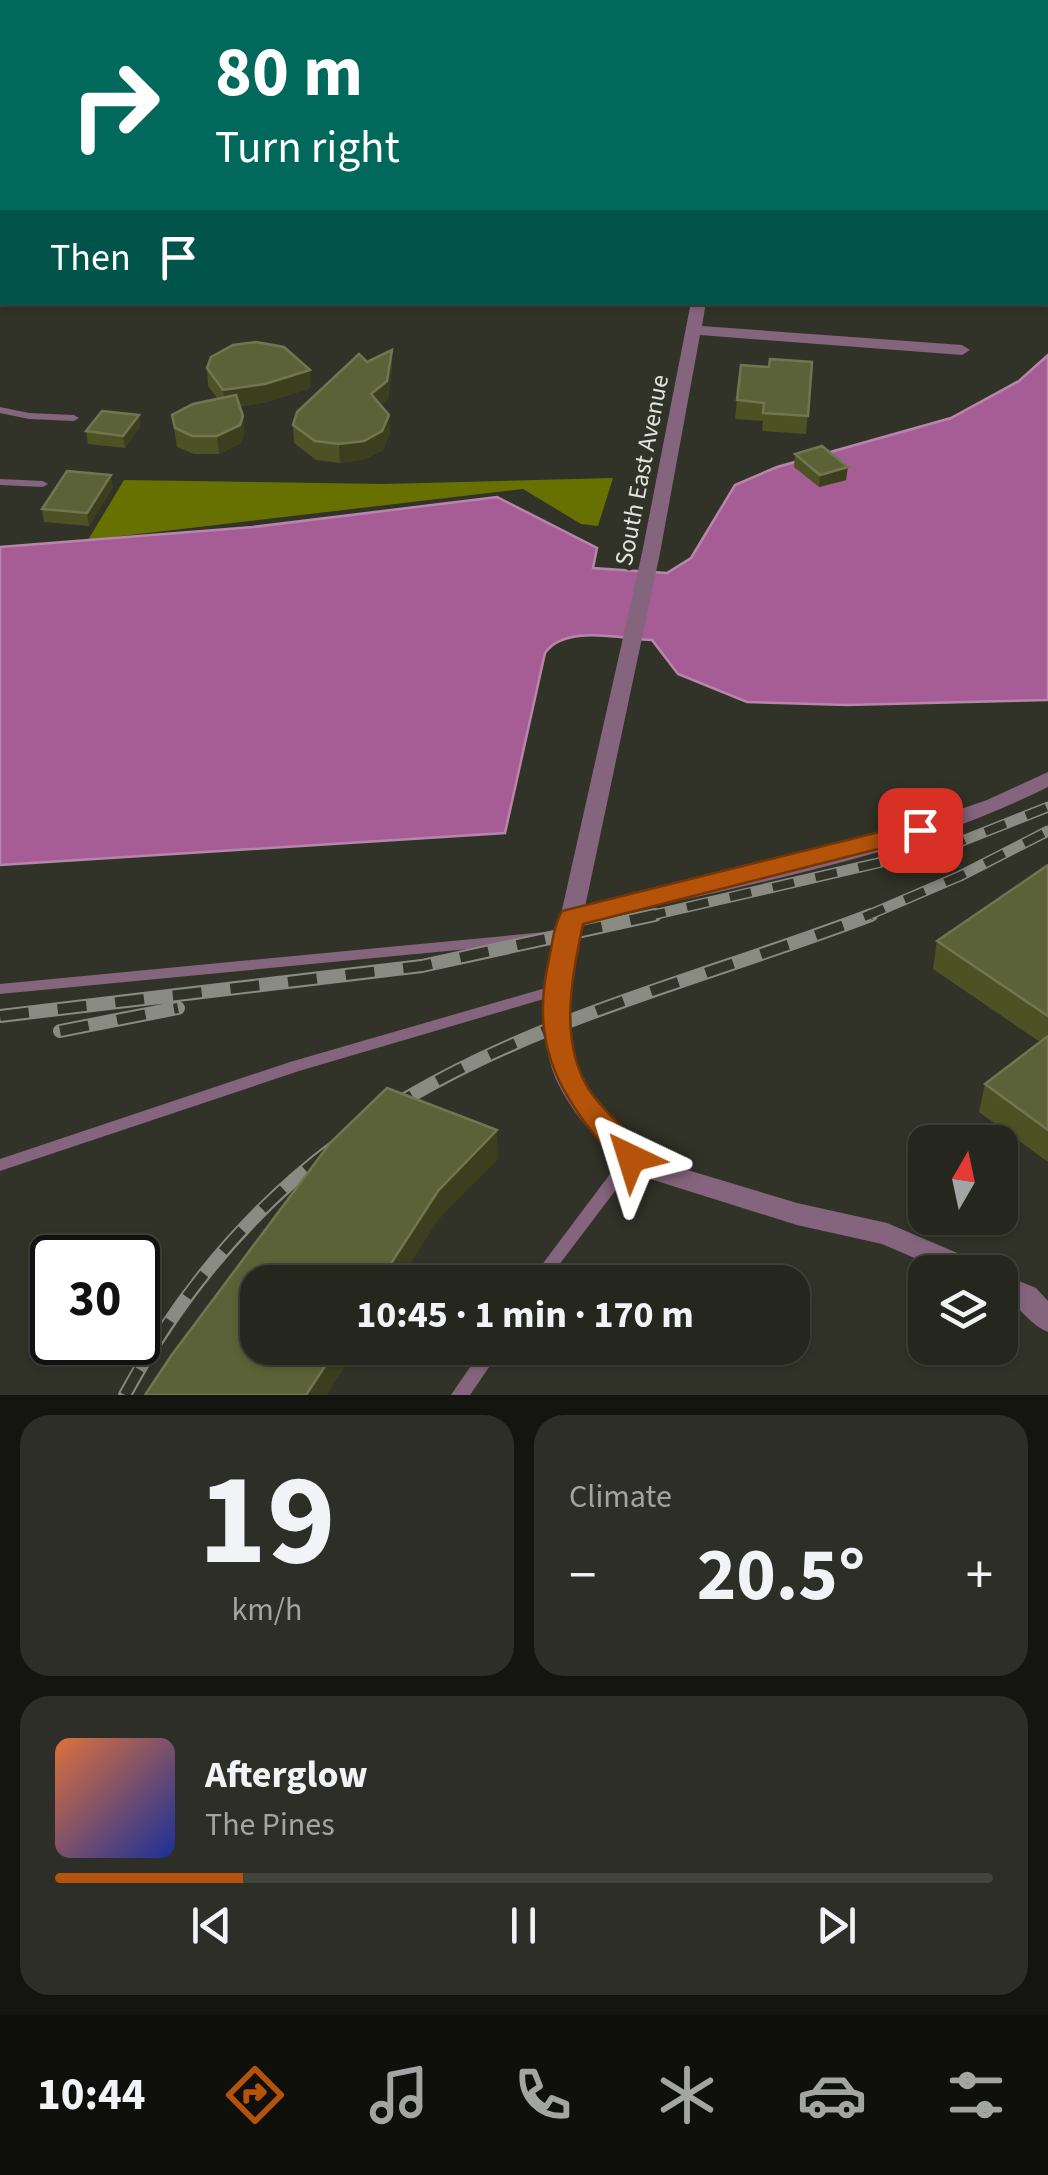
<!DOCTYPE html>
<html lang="en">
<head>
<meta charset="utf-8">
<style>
	body { margin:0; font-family:"Source Sans 3",sans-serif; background:#2d2e27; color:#f1f3f6; height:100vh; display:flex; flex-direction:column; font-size:38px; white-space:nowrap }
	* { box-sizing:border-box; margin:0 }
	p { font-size:32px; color:#a3a5a4 }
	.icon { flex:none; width:55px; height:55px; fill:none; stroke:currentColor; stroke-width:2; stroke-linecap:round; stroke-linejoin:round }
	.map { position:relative; height:1395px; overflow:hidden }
	.panel { display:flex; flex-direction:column; gap:20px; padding:20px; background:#141510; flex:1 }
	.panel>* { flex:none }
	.banner { position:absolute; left:0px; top:0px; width:1050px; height:305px; box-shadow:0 2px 8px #0004,0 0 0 2px #42433c; background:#00695c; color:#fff; overflow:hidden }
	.needle { width:65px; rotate:9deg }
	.controls { position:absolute; left:908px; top:1125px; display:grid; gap:20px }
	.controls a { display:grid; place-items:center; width:110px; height:110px; border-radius:20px; background:#25261e; box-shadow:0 2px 8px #0004,0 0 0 2px #42433c; font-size:50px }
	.speed { position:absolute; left:30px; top:1235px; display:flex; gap:20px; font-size:50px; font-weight:700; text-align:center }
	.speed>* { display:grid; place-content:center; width:130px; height:130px; border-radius:50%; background:#25261e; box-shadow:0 2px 8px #0004,0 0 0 2px #42433c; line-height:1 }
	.speed .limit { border:5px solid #111; border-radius:15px; background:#fff; color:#111 }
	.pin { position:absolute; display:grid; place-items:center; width:85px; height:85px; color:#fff; margin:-42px; border-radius:20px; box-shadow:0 5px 15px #0006 }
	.me { position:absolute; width:110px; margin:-55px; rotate:319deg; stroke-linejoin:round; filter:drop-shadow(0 0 8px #0008) }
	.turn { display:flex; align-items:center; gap:35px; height:210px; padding:0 50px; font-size:45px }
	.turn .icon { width:130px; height:130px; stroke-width:2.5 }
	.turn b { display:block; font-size:70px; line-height:85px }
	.then { display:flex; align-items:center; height:95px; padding:0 50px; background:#0003; gap:20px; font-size:38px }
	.big { font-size:75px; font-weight:700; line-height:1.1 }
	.panel .widget { flex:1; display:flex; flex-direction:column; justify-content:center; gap:15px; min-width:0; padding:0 35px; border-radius:30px; background:#2d2e27 }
	.panel .dial { align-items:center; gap:0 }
	.dial b { font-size:130px; line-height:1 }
	.song { display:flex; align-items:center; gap:30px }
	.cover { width:120px; height:120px; border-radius:15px; background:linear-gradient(135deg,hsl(20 70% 55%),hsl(230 70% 35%)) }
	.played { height:10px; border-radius:5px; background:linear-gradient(90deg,#b45309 20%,#42433c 20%) }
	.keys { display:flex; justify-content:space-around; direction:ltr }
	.heat { display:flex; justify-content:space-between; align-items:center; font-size:55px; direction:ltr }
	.panel .tiles { flex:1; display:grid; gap:20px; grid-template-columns:1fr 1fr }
	.widget:last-child { grid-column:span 2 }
	.trip { position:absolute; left:240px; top:1265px; width:570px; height:100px; border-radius:30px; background:#25261e; box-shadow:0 2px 8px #0004,0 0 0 2px #42433c; font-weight:700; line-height:100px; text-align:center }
	.tab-bar { display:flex; height:160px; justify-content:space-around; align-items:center; background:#0f0f0c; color:#a3a5a4 }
	.tab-bar .icon { width:70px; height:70px }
	.tab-bar .selected { color:#b45309 }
	.tab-bar b { font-size:45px; color:#f1f3f6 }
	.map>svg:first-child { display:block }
</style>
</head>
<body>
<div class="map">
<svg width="1048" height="1395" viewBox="0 0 1048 1395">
	<rect width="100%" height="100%" fill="#313328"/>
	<path fill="#677100" d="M613 478 598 526 581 524 523 489 88 540 124 480 384 484Z"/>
	<path fill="#a65d96" stroke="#b886ab" stroke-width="2.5" d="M1048 355V700L847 705 747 702 678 674 652 640C621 639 565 624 545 653L505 833 0 865V547L253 527 497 497 597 548 593 568 667 573 691 558 735 485 777 467 951 418 1019 381Z"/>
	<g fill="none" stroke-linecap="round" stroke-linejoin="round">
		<path fill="#85657d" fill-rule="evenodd" d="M2 224V230L0 231V225Z
			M0 407 29 413 74 415 79 418 74 421 29 419 0 413Z
			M0 479 43 481 48 484 43 487 0 485Z
			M567 930 572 931 574 935 572 939 0 994V984Z
			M556 985 561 986 563 990 561 994 299 1071 0 1171V1159L290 1062Z
			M631 1152 637 1154 639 1158 637 1162 546 1282H529L625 1154Z
			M483 1348H502L470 1395H451Z"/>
		<path fill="#85657d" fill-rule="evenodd" d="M756 0H768V2H757Z
			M952 0H964V2H953Z
			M0 211H2V219H0Z
			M691 302H706L702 326 962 345 970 350 962 355 700 335 660 553 585 907 871 840 987 800 1048 772V787C901 860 740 885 582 923L568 990 574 1062 589 1093 640 1151 661 1162 797 1203 887 1223 983 1264 986 1272H947L882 1244 797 1225 644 1177C608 1157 560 1103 550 1062 544 1040 546 1013 544 990L642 553Z
			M1000 1273 1036 1288 1048 1301V1332C1029 1325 1021 1306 1000 1296Z"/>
		<defs>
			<path id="rail-far1" d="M644 917 947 847 1048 807
				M864 917 960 876 1048 831"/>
			<path id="rail" d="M0 1016 422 966 655 915
				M60 1031 178 1008
				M387 1110C535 1017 709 977 871 915
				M125 1395C179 1295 247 1212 338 1144"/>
		</defs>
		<use href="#rail-far1" stroke="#8a8c83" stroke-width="11"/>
		<use href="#rail" stroke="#8a8c83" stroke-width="14"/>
		<use href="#rail-far1" stroke="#313328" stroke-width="8" stroke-dasharray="22" stroke-linecap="butt"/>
		<use href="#rail" stroke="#313328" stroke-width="10" stroke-dasharray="29" stroke-linecap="butt"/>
	</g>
	<path fill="#4c5223" d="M693 0H734V2H693Z
		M392 350V368L388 399 381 405 390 433 383 450 365 459 340 463 316 460 294 443 293 425 367 362Z
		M812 362 806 434 762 431 763 421 735 419 737 400 769 367Z
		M207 368 311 388 267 402 240 406 243 416 244 434 241 443 219 454H194L177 447 172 415 218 399 208 386Z
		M139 415 140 427 125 448 88 444 86 431Z
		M795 454 846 480 819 487 794 467Z
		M113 487 89 526 44 522 42 509Z
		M1048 865V1162L979 1112 985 1084 1040 1042 933 969 937 941Z"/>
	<path fill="#3b3f1d" d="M392 350V368L388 399 372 412 371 394Z
		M310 370 311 388 267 402 225 408 223 390Z
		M139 415 140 427 125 448 123 436Z
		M389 415 390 433 383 450 365 459 340 463 339 444Z
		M243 416 244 434 241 443 219 454 217 436Z
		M848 467 846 480 819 487 820 475Z
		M111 475 113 487 89 526 87 513Z
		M497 1130 498 1159 439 1219 398 1282H379L438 1191Z
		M337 1348H357L327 1395H306Z"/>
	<path fill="#5c6237" stroke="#717651" stroke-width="2.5" d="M418 0H513L512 2 461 1 460 2H417Z
		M256 342 284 347 310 370 265 384 223 390 207 368 211 357 233 345Z
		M392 350 387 381 371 394 389 415 382 431 364 441 339 444 315 441 293 425 297 412 359 354 367 362Z
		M770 359 812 362 808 416 763 413 764 403 737 400 741 365 769 367Z
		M236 395 243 416 240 425 217 436H192L175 428 172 415 193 404Z
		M102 411 139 415 123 436 86 431Z
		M822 446 848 467 820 475 795 454Z
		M67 471 111 475 87 513 42 509Z
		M1048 865V1016L937 941Z
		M1048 1036V1130L985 1084Z
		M387 1088 497 1130 438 1191 379 1282H258V1348H337L306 1395H145L171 1356 330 1143Z"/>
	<path fill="#b45309" stroke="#753606" stroke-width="2.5" d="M920 822 929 825 933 830 929 836 583 924C572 977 558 1042 590 1091 606 1115 632 1132 645 1158L641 1166H620C565 1101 529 1054 548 964 552 947 553 927 562 911Z"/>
	<g text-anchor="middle" stroke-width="10" stroke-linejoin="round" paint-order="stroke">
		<g font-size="25" fill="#e2e4dd" stroke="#313328">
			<text transform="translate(641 470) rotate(-79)" y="9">South East Avenue</text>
		</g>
	</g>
</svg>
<div class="controls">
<a><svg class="needle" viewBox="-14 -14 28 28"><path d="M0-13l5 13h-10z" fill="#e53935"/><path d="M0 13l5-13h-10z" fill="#a3a5a4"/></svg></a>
<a><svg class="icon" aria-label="layers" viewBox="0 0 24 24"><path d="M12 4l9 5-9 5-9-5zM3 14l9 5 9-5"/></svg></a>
</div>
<div class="speed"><div class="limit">30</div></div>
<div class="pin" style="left:920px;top:830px;background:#d93025"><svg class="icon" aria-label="arrive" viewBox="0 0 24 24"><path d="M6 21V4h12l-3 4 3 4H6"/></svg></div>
<svg class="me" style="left:631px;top:1158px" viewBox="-20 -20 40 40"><path d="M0-17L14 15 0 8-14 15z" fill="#b45309" stroke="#fff" stroke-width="4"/></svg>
<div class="trip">10:45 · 1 min · 170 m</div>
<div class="banner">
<div class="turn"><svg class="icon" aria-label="right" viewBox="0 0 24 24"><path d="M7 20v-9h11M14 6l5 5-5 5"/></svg><div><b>80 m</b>Turn right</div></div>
<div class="then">Then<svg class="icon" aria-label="arrive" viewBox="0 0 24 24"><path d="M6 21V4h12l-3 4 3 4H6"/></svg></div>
</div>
</div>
<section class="panel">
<div class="tiles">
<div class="widget dial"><b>19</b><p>km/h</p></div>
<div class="widget"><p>Climate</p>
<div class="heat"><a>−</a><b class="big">20.5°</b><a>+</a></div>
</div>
<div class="widget">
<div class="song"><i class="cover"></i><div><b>Afterglow</b><p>The Pines</p></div></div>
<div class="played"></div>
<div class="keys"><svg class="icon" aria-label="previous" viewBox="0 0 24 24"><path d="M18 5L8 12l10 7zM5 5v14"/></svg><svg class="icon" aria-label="pause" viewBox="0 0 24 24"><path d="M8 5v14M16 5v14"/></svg><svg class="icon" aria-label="next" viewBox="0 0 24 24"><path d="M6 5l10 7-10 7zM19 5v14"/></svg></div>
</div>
</div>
</section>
<nav class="tab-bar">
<b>10:44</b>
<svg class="icon selected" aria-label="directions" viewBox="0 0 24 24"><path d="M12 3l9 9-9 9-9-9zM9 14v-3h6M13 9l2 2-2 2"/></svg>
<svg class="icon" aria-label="music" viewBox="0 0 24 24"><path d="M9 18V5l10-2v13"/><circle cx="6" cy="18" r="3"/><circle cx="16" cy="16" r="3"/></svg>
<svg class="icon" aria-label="phone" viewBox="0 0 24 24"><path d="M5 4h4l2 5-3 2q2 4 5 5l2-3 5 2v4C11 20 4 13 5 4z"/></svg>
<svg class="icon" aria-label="climate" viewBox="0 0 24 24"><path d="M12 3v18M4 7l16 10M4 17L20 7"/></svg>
<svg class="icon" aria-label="car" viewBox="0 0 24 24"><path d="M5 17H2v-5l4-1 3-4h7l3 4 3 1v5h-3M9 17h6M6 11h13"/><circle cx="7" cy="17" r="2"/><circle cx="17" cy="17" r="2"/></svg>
<svg class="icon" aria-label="filters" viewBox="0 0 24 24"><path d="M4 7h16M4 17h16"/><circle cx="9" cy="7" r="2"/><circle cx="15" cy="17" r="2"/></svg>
</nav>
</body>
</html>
